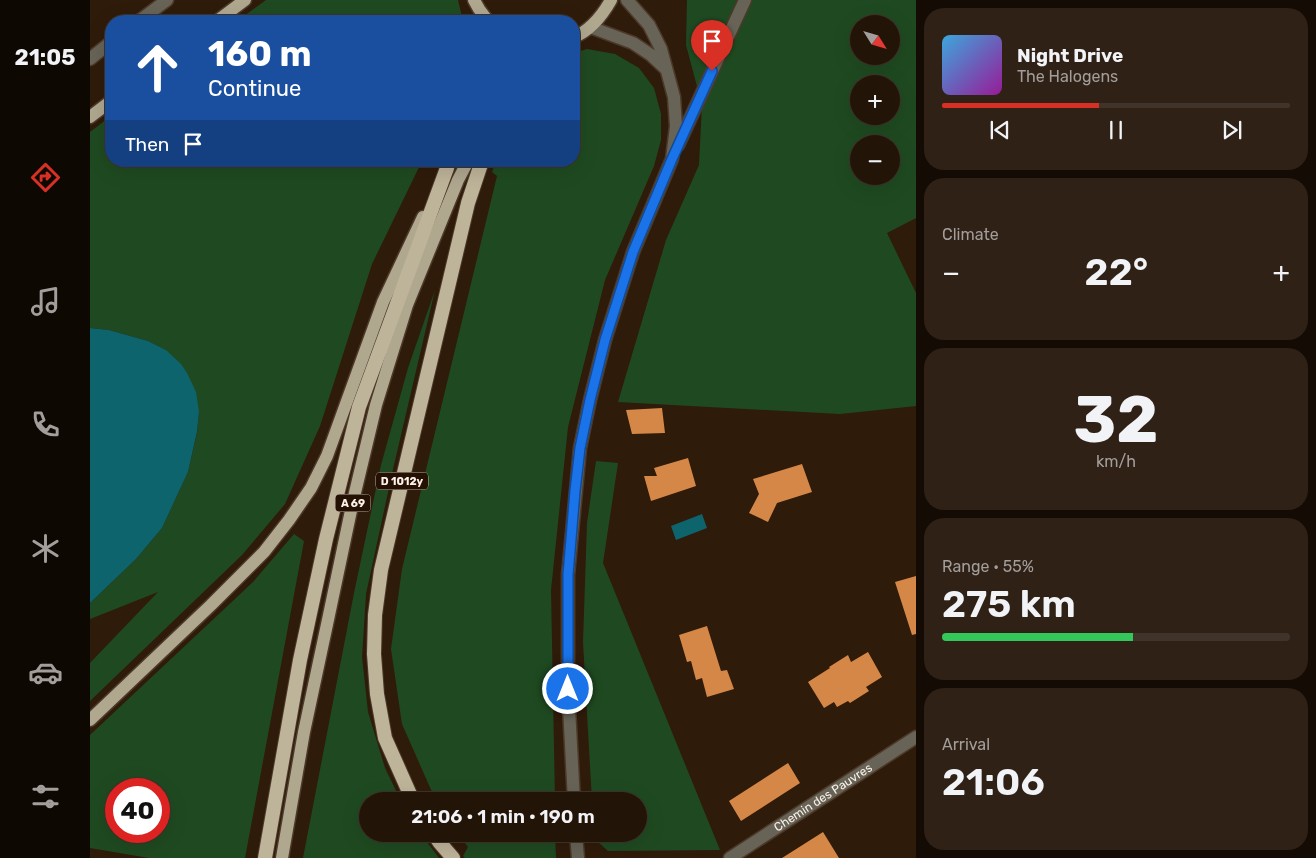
<!DOCTYPE html>
<html lang="en">
<head>
<meta charset="utf-8">
<style>
	body { margin:0; font-family:Rubik,sans-serif; background:#2f2116; color:#f1f3f6; height:100vh; display:flex; flex-direction:column; font-size:19px; white-space:nowrap }
	* { box-sizing:border-box; margin:0 }
	p { font-size:16px; color:#a39e9c }
	.icon { flex:none; width:28px; height:28px; fill:none; stroke:currentColor; stroke-width:2; stroke-linecap:round; stroke-linejoin:round }
	.map { position:relative; flex:1; overflow:hidden }
	.panel { display:flex; flex-direction:column; gap:8px; padding:8px; background:#130b04; width:400px }
	.panel>* { flex:none }
	.banner { position:absolute; left:15px; top:15px; width:475px; height:152px; border-radius:20px; box-shadow:0 5px 20px #0002,0 0 0 1px #403329; background:#1a4fa0; color:#fff; overflow:hidden }
	.needle { width:32px; rotate:127deg }
	.tools { position:absolute; left:760px; top:15px; display:grid; gap:10px }
	.tools a { display:grid; place-items:center; width:50px; height:50px; border-radius:50%; background:#231408; box-shadow:0 5px 20px #0002,0 0 0 1px #403329; font-size:25px }
	.speed { position:absolute; left:15px; top:778px; display:flex; gap:10px; font-size:25px; font-weight:700; text-align:center }
	.speed>* { display:grid; place-content:center; width:65px; height:65px; border-radius:50%; background:#231408; box-shadow:0 5px 20px #0002,0 0 0 1px #403329; line-height:1 }
	.speed .limit { border:8px solid #d22; background:#fff; color:#111 }
	.pin { position:absolute; display:grid; place-items:center; width:42px; height:42px; color:#fff; margin:-51px -21px; border-radius:50% 50% 50% 0; rotate:-45deg; box-shadow:0 0 5px #0007 }
	.pin .icon { rotate:45deg }
	.me { position:absolute; width:55px; margin:-28px; rotate:0deg; stroke-linejoin:round; filter:drop-shadow(0 0 4px #0008) }
	.turn { display:flex; align-items:center; gap:18px; height:105px; padding:0 20px; font-size:22px }
	.turn .icon { width:65px; height:65px; stroke-width:2.5 }
	.turn b { display:block; font-size:35px; line-height:42px }
	.then { display:flex; align-items:center; height:48px; padding:0 20px; background:#0003; gap:10px; font-size:19px }
	.big { font-size:38px; font-weight:600; line-height:1.1 }
	.panel .tile { flex:1; display:flex; flex-direction:column; justify-content:center; gap:8px; min-width:0; padding:0 18px; border-radius:20px; background:#2f2116 }
	.panel .dial { align-items:center; gap:0 }
	.dial b { font-size:65px; line-height:1 }
	.song { display:flex; align-items:center; gap:15px }
	.cover { width:60px; height:60px; border-radius:8px; background:linear-gradient(135deg,hsl(200 70% 55%),hsl(300 70% 35%)) }
	.played { height:5px; border-radius:2px; background:linear-gradient(90deg,#d93025 45%,#403329 45%) }
	.keys { display:flex; justify-content:space-around; direction:ltr }
	.heat { display:flex; justify-content:space-between; align-items:center; font-size:28px; direction:ltr }
	.charge { height:8px; border-radius:4px; background:linear-gradient(90deg,#34c759 55%,#403329 0) }
	.trip { position:absolute; left:269px; top:792px; width:288px; height:50px; border-radius:25px; background:#231408; box-shadow:0 5px 20px #0002,0 0 0 1px #403329; font-weight:600; line-height:50px; text-align:center }
	main { display:flex; flex:1; min-height:0 }
	.tabs { display:flex; flex-direction:column; width:90px; justify-content:space-around; align-items:center; background:#0e0803; color:#a39e9c }
	.tabs .icon { width:35px; height:35px }
	.tabs .active { color:#d93025 }
	.tabs b { font-size:22px; color:#f1f3f6 }
	.map>svg:first-child { display:block }
</style>
</head>
<body>
<main>
<nav class="tabs">
<b>21:05</b>
<svg class="icon active" aria-label="directions" viewBox="0 0 24 24"><path d="M12 3l9 9-9 9-9-9zM9 14v-3h6M13 9l2 2-2 2"/></svg>
<svg class="icon" aria-label="music" viewBox="0 0 24 24"><path d="M9 18V5l10-2v13"/><circle cx="6" cy="18" r="3"/><circle cx="16" cy="16" r="3"/></svg>
<svg class="icon" aria-label="phone" viewBox="0 0 24 24"><path d="M5 4h4l2 5-3 2q2 4 5 5l2-3 5 2v4C11 20 4 13 5 4z"/></svg>
<svg class="icon" aria-label="climate" viewBox="0 0 24 24"><path d="M12 3v18M4 7l16 10M4 17L20 7"/></svg>
<svg class="icon" aria-label="car" viewBox="0 0 24 24"><path d="M5 17H2v-5l4-1 3-4h7l3 4 3 1v5h-3M9 17h6M6 11h13"/><circle cx="7" cy="17" r="2"/><circle cx="17" cy="17" r="2"/></svg>
<svg class="icon" aria-label="filters" viewBox="0 0 24 24"><path d="M4 7h16M4 17h16"/><circle cx="9" cy="7" r="2"/><circle cx="15" cy="17" r="2"/></svg>
</nav>
<div class="map">
<svg width="826" height="858" viewBox="0 0 826 858">
	<rect width="100%" height="100%" fill="#2f1b0a"/>
	<path fill="#1f4a21" fill-rule="evenodd" d="M176 0H368L373 21H147Z
		M597 0H826V218L797 233 826 293V406L750 414 528 402 576 240 609 165 612 105 596 45ZM769 24H801V56H769ZM769 84H801V116H769ZM769 144H801V176H769Z
		M497 49 525 54 549 68 564 88 571 114V140L564 166 515 280 478 427 461 590 465 801H346L312 724 301 649 312 569 407 176 402 172 406 161H484V53Z
		M21 116V161H332L282 264 230 426 195 504 152 555 0 701V663L68 592 0 619V603L46 559 72 528 98 472 107 433 109 412 76 350 58 341 19 330 0 328V132Z
		M345 290 303 469 276 594 272 657 278 712 295 768 311 801H278V834H331L349 858H213L264 593 291 465 318 368Z
		M506 461 528 463 513 563 630 850 518 851 508 842 506 834H548V801H502L493 642 497 523Z
		M204 534 214 541 155 858H59L0 848V735L163 582ZM26 789H69V831H26Z
		M368 834H465L466 858H375L373 856 378 847Z"/>
	<path fill="#0e646c" d="M0 328 19 330 58 341 76 350 91 364 97 373 106 392 109 412 107 432 98 472 72 528 46 559 0 603Z
		M612 514 617 528 586 540 581 526Z"/>
	<path fill="#d58747" d="M572 408 575 433 542 434 536 410Z
		M598 458 606 486 561 501 554 476H567L564 468Z
		M712 464 722 492 687 503 678 522 659 513 669 494 663 479Z
		M826 576V634L822 635 805 582Z
		M617 626 631 671 637 670 644 689 617 697 612 678 606 680 601 661 597 662 589 635Z
		M778 652 792 677 776 687 779 691 760 703 758 701 747 707 744 702 734 708 718 682 740 668 739 667 758 655 761 662Z
		M698 763 710 783 651 821 639 801Z
		M733 832 749 858H692Z"/>
	<g fill="none" stroke-linecap="round" stroke-linejoin="round">
		<defs>
			<g id="minor">
				<path d="M49 21 77 0"/>
				<path d="M0 59 21 42"/>
				<path id="s1" d="M640 858 826 737"/>
			</g>
			<path id="tertiary" d="M500 27 543 43 561 55 576 69
				M588 145 655 0
				M484 801 478 689V575L490 448 500 400 515 340 543 252 582 159 586 126 584 97 571 49 559 25 537 0
				M486 834 488 858"/>
			<path id="primary" d="M384 0 389 9 398 21
				M127 21 155 0
				M484 37C501 30 512 16 521 0
				M0 117 21 101
				M0 720 121 605 174 552 199 520 221 488 237 456 293 302 333 217
				M192 858 214 732 239 615 263 501 286 405 317 305 368 180 378 161"/>
			<path id="trunk" d="M323 801 295 738 287 694 284 654 285 615 291 570 378 203 392 161
				M344 834 350 843 363 858
				M175 858 210 660 236 539 269 407 357 168"/>
		</defs>
		<use href="#minor" stroke="#4c3929" stroke-width="15"/>
		<use href="#tertiary" stroke="#4c3929" stroke-width="15"/>
		<use href="#primary" stroke="#4c3929" stroke-width="15"/>
		<use href="#trunk" stroke="#4c3929" stroke-width="16"/>
		<use href="#minor" stroke="#676357" stroke-width="12"/>
		<use href="#tertiary" stroke="#676357" stroke-width="12"/>
		<use href="#primary" stroke="#b0a78f" stroke-width="12"/>
		<use href="#trunk" stroke="#beb49a" stroke-width="14"/>
	</g>
	<g fill="none" stroke-linecap="round" stroke-linejoin="round">
		<defs>
			<path id="route" d="M478 689V575L485 491 490 448 500 400 515 340 543 252 582 159 622 71"/>
		</defs>
		<use href="#route" stroke="#114b97" stroke-width="12"/>
		<use href="#route" stroke="#1a73e8" stroke-width="9"/>
	</g>
	<g text-anchor="middle" stroke-width="5" stroke-linejoin="round" paint-order="stroke">
		<g fill="#251103" stroke="#bcaea4" stroke-width="1">
			<rect x="286" y="472.5" width="52" height="17" rx="4"/>
			<rect x="245.5" y="494.5" width="35" height="17" rx="4"/>
		</g>
		<g font-size="11" font-weight="bold" fill="#fdf2e9">
			<text x="312" y="485">D 1012y</text>
			<text x="263" y="507">A 69</text>
		</g>
		<g font-size="12" fill="#fdf2e9" stroke="#251103">
			<text dy="4" stroke="none"><textPath href="#s1" startOffset="111">Chemin des Pauvres</textPath></text>
		</g>
	</g>
</svg>
<div class="tools">
<a><svg class="needle" viewBox="-14 -14 28 28"><path d="M0-13l5 13h-10z" fill="#e53935"/><path d="M0 13l5-13h-10z" fill="#a39e9c"/></svg></a>
<a>+</a>
<a>−</a>
</div>
<div class="speed"><div class="limit">40</div></div>
<div class="pin" style="left:622px;top:71px;background:#d93025"><svg class="icon" aria-label="arrive" viewBox="0 0 24 24"><path d="M6 21V4h12l-3 4 3 4H6"/></svg></div>
<svg class="me" style="left:478px;top:689px" viewBox="-20 -20 40 40"><circle r="17" fill="#1a73e8" stroke="#fff" stroke-width="3"/><path d="M0-11L8 9 0 5-8 9z" fill="#fff"/></svg>
<div class="trip">21:06 · 1 min · 190 m</div>
<div class="banner">
<div class="turn"><svg class="icon" aria-label="ahead" viewBox="0 0 24 24"><path d="M12 20V5M6 11l6-6 6 6"/></svg><div><b>160 m</b>Continue</div></div>
<div class="then">Then<svg class="icon" aria-label="arrive" viewBox="0 0 24 24"><path d="M6 21V4h12l-3 4 3 4H6"/></svg></div>
</div>
</div>
<section class="panel">
<div class="tile">
<div class="song"><i class="cover"></i><div><b>Night Drive</b><p>The Halogens</p></div></div>
<div class="played"></div>
<div class="keys"><svg class="icon" aria-label="previous" viewBox="0 0 24 24"><path d="M18 5L8 12l10 7zM5 5v14"/></svg><svg class="icon" aria-label="pause" viewBox="0 0 24 24"><path d="M8 5v14M16 5v14"/></svg><svg class="icon" aria-label="next" viewBox="0 0 24 24"><path d="M6 5l10 7-10 7zM19 5v14"/></svg></div>
</div>
<div class="tile"><p>Climate</p>
<div class="heat"><a>−</a><b class="big">22°</b><a>+</a></div>
</div>
<div class="tile dial"><b>32</b><p>km/h</p></div>
<div class="tile"><p>Range · 55%</p><b class="big">275 km</b><div class="charge"></div></div>
<div class="tile"><p>Arrival</p><b class="big">21:06</b></div>
</section>
</main>
</body>
</html>
